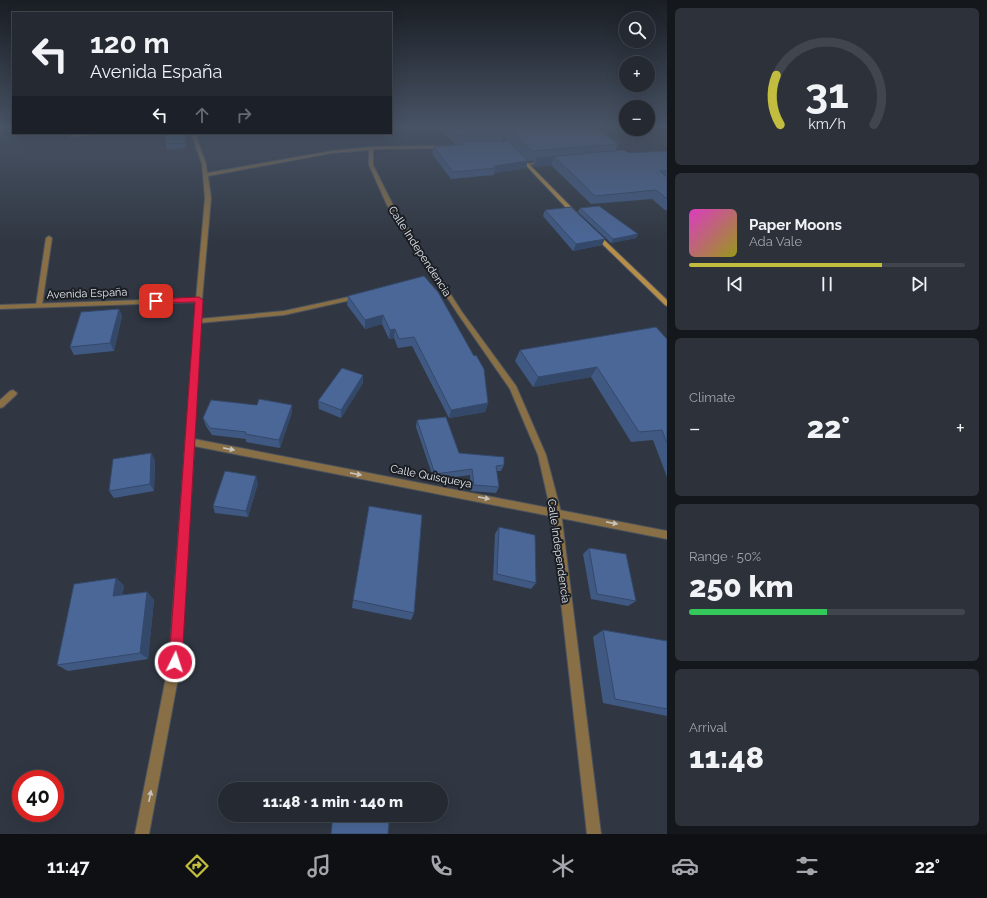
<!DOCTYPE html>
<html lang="en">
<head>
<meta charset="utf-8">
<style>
	body { margin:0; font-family:Raleway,sans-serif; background:#2c313a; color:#f1f3f6; height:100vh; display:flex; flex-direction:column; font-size:15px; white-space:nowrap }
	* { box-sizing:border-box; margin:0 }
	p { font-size:13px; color:#a3a6ac }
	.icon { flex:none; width:22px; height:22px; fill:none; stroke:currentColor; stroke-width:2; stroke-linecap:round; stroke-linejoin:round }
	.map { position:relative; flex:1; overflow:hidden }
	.side { display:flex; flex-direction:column; gap:8px; padding:8px; background:#14171c; width:320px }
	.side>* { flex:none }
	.hud { position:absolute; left:12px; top:12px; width:380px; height:122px; border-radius:0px; box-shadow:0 4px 16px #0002,0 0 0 1px #41454d; background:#242932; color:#f1f3f6; overflow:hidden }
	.controls { position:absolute; left:619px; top:12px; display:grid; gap:8px }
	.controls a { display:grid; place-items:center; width:36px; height:36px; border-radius:50%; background:#242932; box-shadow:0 4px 16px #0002,0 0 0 1px #41454d; font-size:20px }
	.speed { position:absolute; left:12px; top:770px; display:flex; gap:8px; font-size:20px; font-weight:700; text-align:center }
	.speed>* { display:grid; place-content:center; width:52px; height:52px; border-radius:50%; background:#242932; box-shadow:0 4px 16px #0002,0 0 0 1px #41454d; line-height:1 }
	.speed .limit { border:6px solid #d22; background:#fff; color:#111 }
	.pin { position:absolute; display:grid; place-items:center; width:34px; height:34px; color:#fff; margin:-17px; border-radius:8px; box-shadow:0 2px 6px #0006 }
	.me { position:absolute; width:44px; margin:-22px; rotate:4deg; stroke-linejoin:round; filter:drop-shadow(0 0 3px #0008) }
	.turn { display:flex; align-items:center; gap:14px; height:84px; padding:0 12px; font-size:18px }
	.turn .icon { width:52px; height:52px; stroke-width:2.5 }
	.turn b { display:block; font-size:28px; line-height:34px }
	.lanes { display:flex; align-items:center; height:38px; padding:0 12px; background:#0003; justify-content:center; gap:20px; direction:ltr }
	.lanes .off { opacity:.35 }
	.big { font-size:30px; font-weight:800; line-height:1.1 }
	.side .widget { flex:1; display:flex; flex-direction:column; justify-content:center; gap:6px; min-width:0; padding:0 14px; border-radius:6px; background:#2c313a }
	.side .dial { align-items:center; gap:0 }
	.dial svg { height:104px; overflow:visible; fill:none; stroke:#41454d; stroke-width:7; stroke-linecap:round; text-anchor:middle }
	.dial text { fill:#f1f3f6; stroke:none }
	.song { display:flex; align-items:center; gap:12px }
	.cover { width:48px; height:48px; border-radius:6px; background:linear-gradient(135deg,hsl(310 70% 55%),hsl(60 70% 35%)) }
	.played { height:4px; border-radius:2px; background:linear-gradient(90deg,#c2bd3f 70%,#41454d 70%) }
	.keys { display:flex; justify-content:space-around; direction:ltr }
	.heat { display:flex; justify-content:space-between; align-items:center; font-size:22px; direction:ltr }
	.charge { height:6px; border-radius:3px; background:linear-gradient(90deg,#34c759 50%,#41454d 0) }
	.trip { position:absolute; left:218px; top:782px; width:230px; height:40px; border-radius:20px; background:#242932; box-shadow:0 4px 16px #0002,0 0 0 1px #41454d; font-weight:800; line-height:40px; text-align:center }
	.dock { display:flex; height:64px; justify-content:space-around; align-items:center; background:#0e1014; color:#a3a6ac }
	.dock .icon { width:28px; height:28px }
	.dock .on { color:#c2bd3f }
	.dock b { font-size:18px; color:#f1f3f6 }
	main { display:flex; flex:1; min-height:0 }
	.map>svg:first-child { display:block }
</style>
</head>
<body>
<main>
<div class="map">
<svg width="667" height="834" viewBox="0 0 667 834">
	<rect width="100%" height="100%" fill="#303742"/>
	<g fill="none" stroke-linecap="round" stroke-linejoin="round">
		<defs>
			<path id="minor" d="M4 126H10L0 130V128Z
				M92 133H108L72 137 70 136Z
				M191 133H195L206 164 207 173 332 151 371 147 447 146 449 147 447 148 373 149V165L393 205 462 312 516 386 546 455 561 512 601 834H587L551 512 538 455 510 389 458 314 387 205 369 165V150L332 153 208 176 211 198 202 300 199 302 197 301 196 300 205 198 202 164Z
				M545 161H547V163L528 165 526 164Z
				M49 236 52 238 42 305 39 307 36 305 46 238Z
				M358 295 361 297 360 298 284 315 199 323 196 321 199 319 284 311Z
				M13 390 17 393 16 395 3 407 0 408V400L10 391Z"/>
			<path id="tertiary" d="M199 298 202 300 194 439 667 531V539L194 446 181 662 149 834H135L169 662 196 302 0 309V305Z"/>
			<path id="secondary" d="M520 155 577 213V215H573L518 157V156Z
				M594 234H598L667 300V306L665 305 594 236Z"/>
		</defs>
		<use href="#minor" stroke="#4c535d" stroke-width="2"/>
		<use href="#tertiary" stroke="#4c535d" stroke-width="2"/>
		<use href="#secondary" stroke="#4c535d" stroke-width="2"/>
		<use href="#minor" fill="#886f46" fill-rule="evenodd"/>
		<use href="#tertiary" fill="#886f46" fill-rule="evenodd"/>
		<use href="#secondary" fill="#b68e4a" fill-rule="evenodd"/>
	</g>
	<path fill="#405983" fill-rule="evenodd" d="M435 126H593L619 144 615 151 628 153 667 151V210H665L652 199 591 204 551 165 534 167 533 166 535 161H528L517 150 526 168 494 173V175L451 179 432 154 434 147 461 144H455ZM503 136 508 141H502Z
		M166 133H187L186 148 167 150 165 144Z
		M580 208 638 234 636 238 611 243 578 212Z
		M545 210 602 245 573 251 543 216Z
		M424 276 488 403 485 412 449 418 412 346 398 348 394 338 389 339 382 324 365 329 347 305 348 296Z
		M119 309 122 316 114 351 74 355 70 347Z
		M667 339V477L653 440 631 442 591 377 533 387 515 361 520 350Z
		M363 383 341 418 319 409 318 401Z
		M257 405H292V412L280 448 246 442V439L212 435 206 426 203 418Z
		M417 420 459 453 504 465 501 471H496L499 487 496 493 471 491 470 475 434 480 416 427Z
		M151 453 155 460 154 491 114 498 109 491Z
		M258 483 248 517 215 513 213 506Z
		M499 527 536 583 531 589 493 580 495 534Z
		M589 548 636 601 628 606 591 599 583 554Z
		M116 578 124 586 122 595 147 592 154 600 148 659 68 671 57 665Z
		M353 600 414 613 411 620 352 608Z
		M603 630 667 641V716L603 703 593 637Z"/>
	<path fill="#34486a" d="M186 133H187L186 148 185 143Z
		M554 156 551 165 534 167 537 159Z
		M528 161 526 168 494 173 496 168 494 166Z
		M638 234 636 238 611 243 613 239Z
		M605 239 602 245 573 251 576 244Z
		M119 309 122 316 114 351 110 343Z
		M383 315 382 324 365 329V320Z
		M395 329 394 338 389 339 390 330Z
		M597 367 591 377 533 387 538 377Z
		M363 375V383L341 418V410Z
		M488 403 485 412 449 418 451 410Z
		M292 405V412L280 448 279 440Z
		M151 453 155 460 154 491 150 484Z
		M256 476 258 483 248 517 246 511Z
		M116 578 124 586 121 604 113 596Z
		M147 592 154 600 148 659 140 653Z"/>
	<path fill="#4b6798" stroke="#34486a" d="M448 126H498L504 133 457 134Z
		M506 126H593L619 144 532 151Z
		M166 133H186L185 143 165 144Z
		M508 141 528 161 494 166 496 168 453 172 434 147 464 144 462 142Z
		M624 150 628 153 667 151V171H660L667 177V199L656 190 595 196 554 156 537 159 536 158Z
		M599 206 638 234 613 239 580 208Z
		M571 207 605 239 576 244 545 210Z
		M424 276 438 292 474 356 476 355 484 369 488 403 451 410 414 337 399 339 395 329 390 330 383 315 365 320 348 296Z
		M119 309 110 343 70 347 81 312Z
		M656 327 667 339V443L662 430 639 432 597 367 538 377 520 350Z
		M342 368 363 375 341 410 318 401Z
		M259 399 292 405 279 440 245 434 246 432 210 428 203 418 211 400 257 405Z
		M446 417 459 453 504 457V465L496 466 499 487 474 485 472 469 435 474 417 420Z
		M151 453 150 484 109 491 113 459Z
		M225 471 256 476 246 511 213 506Z
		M369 506 422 515 414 613 353 600Z
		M499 527 535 535 536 583 497 574Z
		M589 548 626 554 636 601 597 594Z
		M116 578 113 596 147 592 140 653 57 665 74 584Z
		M603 630 667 641V709L615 699Z
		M333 815H355L389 823 388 834H331Z"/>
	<defs><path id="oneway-solid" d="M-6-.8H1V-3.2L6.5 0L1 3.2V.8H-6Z"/></defs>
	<g fill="#c7c2bb">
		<use href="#oneway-solid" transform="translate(229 449) rotate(11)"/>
		<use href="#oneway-solid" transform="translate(356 474) rotate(11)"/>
		<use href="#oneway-solid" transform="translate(484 498) rotate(11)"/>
		<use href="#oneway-solid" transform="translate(612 523) rotate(11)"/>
		<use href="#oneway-solid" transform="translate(150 796) rotate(-79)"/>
	</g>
	<linearGradient id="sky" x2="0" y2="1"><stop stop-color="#1a1e24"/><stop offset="0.52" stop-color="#485365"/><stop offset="1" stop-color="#485365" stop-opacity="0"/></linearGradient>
	<rect width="667" height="243" fill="url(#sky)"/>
	<path fill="#e11d48" stroke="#92132f" d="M199 297 203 300 182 662 180 667 175 669 171 667 169 662 195 302 156 303 152 301 156 299Z"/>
	<g text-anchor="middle" stroke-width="4" stroke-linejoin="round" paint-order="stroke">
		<g font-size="11" fill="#e2e6ed" stroke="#1b1e23">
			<text transform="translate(420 251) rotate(57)" y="4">Calle Independencia</text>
			<text transform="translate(87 293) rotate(-2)" y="4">Avenida España</text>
			<text transform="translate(431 476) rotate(11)" y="4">Calle Quisqueya</text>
			<text transform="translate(559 551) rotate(82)" y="4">Calle Independencia</text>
		</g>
	</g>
</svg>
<div class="controls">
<a><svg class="icon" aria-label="search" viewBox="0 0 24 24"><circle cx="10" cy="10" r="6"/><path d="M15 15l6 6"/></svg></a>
<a>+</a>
<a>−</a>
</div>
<div class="speed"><div class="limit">40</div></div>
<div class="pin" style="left:156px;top:301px;background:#d93025"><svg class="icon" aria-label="arrive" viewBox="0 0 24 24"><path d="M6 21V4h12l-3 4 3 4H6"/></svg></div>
<svg class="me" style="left:175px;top:662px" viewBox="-20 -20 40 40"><circle r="17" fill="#e11d48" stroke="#fff" stroke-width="3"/><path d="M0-11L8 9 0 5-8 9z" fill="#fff"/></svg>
<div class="trip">11:48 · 1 min · 140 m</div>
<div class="hud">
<div class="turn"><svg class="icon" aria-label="left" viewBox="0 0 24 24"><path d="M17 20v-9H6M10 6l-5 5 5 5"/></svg><div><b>120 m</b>Avenida España</div></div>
<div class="lanes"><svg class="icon" aria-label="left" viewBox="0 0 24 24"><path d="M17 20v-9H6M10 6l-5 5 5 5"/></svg><svg class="icon off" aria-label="ahead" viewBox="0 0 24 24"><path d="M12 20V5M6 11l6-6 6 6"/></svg><svg class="icon off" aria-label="right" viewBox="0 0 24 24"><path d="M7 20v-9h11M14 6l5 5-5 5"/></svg></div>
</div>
</div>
<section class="side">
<div class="widget dial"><svg viewBox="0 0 100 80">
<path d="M14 69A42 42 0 1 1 86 69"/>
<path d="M14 69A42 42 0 0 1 11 31" stroke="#c2bd3f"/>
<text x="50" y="56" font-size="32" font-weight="700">31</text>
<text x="50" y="72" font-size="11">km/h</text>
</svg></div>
<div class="widget">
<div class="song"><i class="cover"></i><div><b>Paper Moons</b><p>Ada Vale</p></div></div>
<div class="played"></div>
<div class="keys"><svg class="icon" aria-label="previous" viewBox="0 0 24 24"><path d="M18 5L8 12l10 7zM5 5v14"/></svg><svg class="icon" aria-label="pause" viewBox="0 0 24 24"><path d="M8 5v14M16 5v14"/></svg><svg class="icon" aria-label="next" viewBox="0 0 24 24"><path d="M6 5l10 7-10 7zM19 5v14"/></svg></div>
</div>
<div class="widget"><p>Climate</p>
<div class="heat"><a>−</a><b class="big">22°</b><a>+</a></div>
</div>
<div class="widget"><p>Range · 50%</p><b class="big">250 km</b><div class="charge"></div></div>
<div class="widget"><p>Arrival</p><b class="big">11:48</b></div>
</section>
</main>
<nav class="dock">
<b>11:47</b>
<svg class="icon on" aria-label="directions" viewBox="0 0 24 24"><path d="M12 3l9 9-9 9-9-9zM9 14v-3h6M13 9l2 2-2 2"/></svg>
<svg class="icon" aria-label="music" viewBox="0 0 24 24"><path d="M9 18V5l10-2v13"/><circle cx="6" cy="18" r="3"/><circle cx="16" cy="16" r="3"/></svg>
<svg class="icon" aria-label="phone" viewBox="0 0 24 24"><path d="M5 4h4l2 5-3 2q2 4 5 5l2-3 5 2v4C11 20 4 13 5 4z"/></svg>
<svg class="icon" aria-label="climate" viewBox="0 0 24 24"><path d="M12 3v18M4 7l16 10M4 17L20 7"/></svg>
<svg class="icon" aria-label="car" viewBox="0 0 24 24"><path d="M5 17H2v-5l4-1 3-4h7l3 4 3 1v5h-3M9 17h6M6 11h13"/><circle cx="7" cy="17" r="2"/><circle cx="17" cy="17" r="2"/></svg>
<svg class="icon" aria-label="filters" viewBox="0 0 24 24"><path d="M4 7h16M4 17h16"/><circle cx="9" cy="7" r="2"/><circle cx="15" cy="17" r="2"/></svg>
<b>22°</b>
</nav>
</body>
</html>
